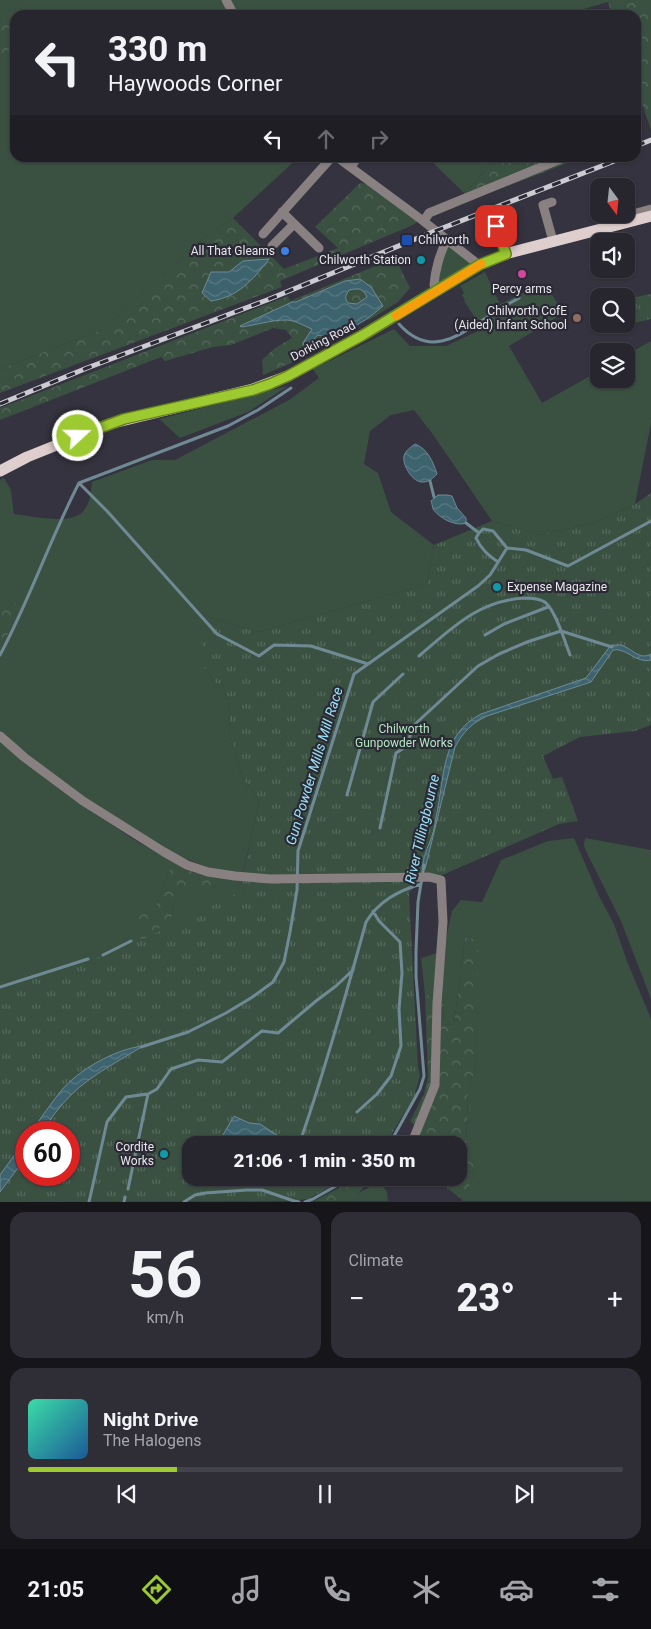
<!DOCTYPE html>
<html lang="en">
<head>
<meta charset="utf-8">
<style>
	body { margin:0; font-family:Roboto,sans-serif; background:#2f2e37; color:#f1f3f6; height:100vh; display:flex; flex-direction:column; font-size:19px; white-space:nowrap }
	* { box-sizing:border-box; margin:0 }
	p { font-size:16px; color:#a4a5aa }
	.icon { flex:none; width:28px; height:28px; fill:none; stroke:currentColor; stroke-width:2; stroke-linecap:round; stroke-linejoin:round }
	.map { position:relative; height:1202px; overflow:hidden }
	.details { display:flex; flex-direction:column; gap:10px; padding:10px; background:#15151a; flex:1 }
	.details>* { flex:none }
	.hud { position:absolute; left:10px; top:10px; width:631px; height:152px; border-radius:15px; box-shadow:0 1px 4px #0004,0 0 0 1px #43434b; background:#27262f; color:#f1f3f6; overflow:hidden }
	.needle { width:32px; rotate:165deg }
	.fabs { position:absolute; left:590px; top:178px; display:grid; gap:10px }
	.fabs a { display:grid; place-items:center; width:45px; height:45px; border-radius:10px; background:#27262f; box-shadow:0 1px 4px #0004,0 0 0 1px #43434b; font-size:25px }
	.speed { position:absolute; left:15px; top:1121px; display:flex; gap:10px; font-size:25px; font-weight:700; text-align:center }
	.speed>* { display:grid; place-content:center; width:65px; height:65px; border-radius:50%; background:#27262f; box-shadow:0 1px 4px #0004,0 0 0 1px #43434b; line-height:1 }
	.speed .limit { border:8px solid #d22; background:#fff; color:#111 }
	.pin { position:absolute; display:grid; place-items:center; width:42px; height:42px; color:#fff; margin:-21px; border-radius:10px; box-shadow:0 2px 8px #0006 }
	.me { position:absolute; width:55px; margin:-28px; rotate:69deg; stroke-linejoin:round; filter:drop-shadow(0 0 4px #0008) }
	.turn { display:flex; align-items:center; gap:18px; height:105px; padding:0 15px; font-size:22px }
	.turn .icon { width:65px; height:65px; stroke-width:2.5 }
	.turn b { display:block; font-size:35px; line-height:42px }
	.lanes { display:flex; align-items:center; height:48px; padding:0 15px; background:#0003; justify-content:center; gap:25px; direction:ltr }
	.lanes .off { opacity:.35 }
	.big { font-size:38px; font-weight:800; line-height:1.1 }
	.details .tile { flex:1; display:flex; flex-direction:column; justify-content:center; gap:8px; min-width:0; padding:0 18px; border-radius:15px; background:#2f2e37 }
	.details .dial { align-items:center; gap:0 }
	.dial b { font-size:65px; line-height:1 }
	.song { display:flex; align-items:center; gap:15px }
	.cover { width:60px; height:60px; border-radius:8px; background:linear-gradient(135deg,hsl(160 70% 55%),hsl(210 70% 35%)) }
	.played { height:5px; border-radius:2px; background:linear-gradient(90deg,#9dca30 25%,#43434b 25%) }
	.keys { display:flex; justify-content:space-around; direction:ltr }
	.heat { display:flex; justify-content:space-between; align-items:center; font-size:28px; direction:ltr }
	.details .tiles { flex:1; display:grid; gap:10px; grid-template-columns:1fr 1fr }
	.tile:last-child { grid-column:span 2 }
	.trip { position:absolute; left:182px; top:1136px; width:285px; height:50px; border-radius:15px; background:#27262f; box-shadow:0 1px 4px #0004,0 0 0 1px #43434b; font-weight:800; line-height:50px; text-align:center }
	.tab-bar { display:flex; height:80px; justify-content:space-around; align-items:center; background:#100f13; color:#a4a5aa }
	.tab-bar .icon { width:35px; height:35px }
	.tab-bar .on { color:#9dca30 }
	.tab-bar b { font-size:22px; color:#f1f3f6 }
	.map>svg:first-child { display:block }
</style>
</head>
<body>
<div class="map">
<svg width="651" height="1202" viewBox="0 0 651 1202">
	<defs>
		<pattern id="forest-crowns" width="20" height="18" patternUnits="userSpaceOnUse" patternTransform="scale(1.25)"><rect width="20" height="18" fill="#3a5141"/><path d="M2 6a3 3 0 1 1 6 0M12 15a3 3 0 1 1 6 0" fill="none" stroke="#566a5d"/></pattern>
		<pattern id="park-tufts" width="24" height="20" patternUnits="userSpaceOnUse" patternTransform="scale(1.25)"><rect width="24" height="20" fill="#3a5141"/><path d="M3 7l-1-3M5 7V3M7 7l1-3M15 17l-1-3M17 17v-4M19 17l1-3" fill="none" stroke="#566a5d"/></pattern>
		<pattern id="water-waves" width="16" height="10" patternUnits="userSpaceOnUse" patternTransform="scale(1.25)"><rect width="16" height="10" fill="#3d636f"/><path d="M0 5q4-4 8 0t8 0" fill="none" stroke="#597984"/></pattern>
	</defs>
	<rect width="100%" height="100%" fill="#34333f"/>
	<path fill="#3a5141" d="M0 0H611L608 2 563 15H15V158H298L233 218 200 241 104 329 0 369Z
		M428 158H495L465 194Z
		M445 243 479 265 437 291 434 280Z
		M485 272 500 304 537 286 540 291 547 287 564 313 509 346 542 403 599 371V379H626V355L651 341V423L635 504 594 523 539 535 492 521 434 436 414 410 391 415 370 431 364 464 378 473 391 512 434 545 427 584 259 632 207 617 204 668 229 699 230 737 242 777 259 800 243 874 209 868 176 855 85 799 0 732V480L4 478 11 490 14 514C30 516 67 524 80 514 90 507 91 493 92 482L152 460H175L289 400 319 378 313 369 394 329 410 346H446L480 330 476 319 464 301 465 300 462 295 464 293 460 286Z
		M288 386 248 412 180 438 159 419Z
		M0 741 92 812 138 842 173 861 155 908 171 919 174 903 185 889H213L220 877 242 880 244 890 0 1089Z
		M574 838 600 898 614 924 627 961 651 1019V1201H462L472 1179 475 1167 466 1143 468 1092 476 1065 477 939 465 938 454 1024 443 1025 444 996 439 995 443 952 452 911 461 900 482 902 501 860 548 841Z
		M585 838 651 850V999L621 921 586 851 584 846Z
		M437 953 435 995H425L421 958Z
		M385 1178H393L384 1188 387 1192 388 1201H345Z"/>
	<path fill="url(#forest-crowns)" d="M611 0H651V130L636 86V15H612L608 2Z
		M0 19 15 28V72L0 61Z
		M495 158H581L430 216 422 215 465 194Z
		M360 183 375 185 421 219 413 225 280 281 282 287 0 393V369L104 329 200 241 233 218 284 269 338 248 315 227Z
		M395 258 410 288 398 302 369 320 338 300 312 329 303 343 306 346 318 335 333 339 332 341 289 364 263 375 262 360 275 348 292 338 286 330 273 328 231 345 213 347 165 361 161 357 0 420V408L288 296 290 301Z
		M6 601 22 605 0 649V612Z
		M173 861 195 873 220 877 213 889H185L174 903 171 919 146 939H135L139 912 155 908Z
		M465 938 478 939 476 1065 468 1092 466 1143 475 1167 472 1179 463 1200 447 1188 451 1178H459V1145L440 1143 439 1145H418L421 1131 410 1121 424 1094 428 1077 425 995 444 996 443 1025 454 1024Z
		M358 1178H371L358 1194 345 1201H314Z"/>
	<path fill="url(#park-tufts)" fill-rule="evenodd" d="M651 294V319C636 322 621 329 606 324H626V299Z
		M651 493V725L635 731 580 737 543 756 553 779 562 777 578 821 559 824 440 876H419L418 882 409 893 418 1067 420 1076 414 1097 385 1145H191V1178H347L308 1199 299 1200 298 1201 0 1202V988L104 956 133 942 146 938 244 890 242 880 259 800 242 777 230 737 229 699 204 668 200 623 207 617 259 632 427 584 434 545 492 521 539 535 594 523 635 504ZM26 1132H69V1175H26Z"/>
	<path fill="url(#water-waves)" stroke="#708a95" fill-rule="evenodd" d="M269 259C253 280 238 297 211 301L202 293 211 272H229L243 261Z
		M360 279 371 287 383 306 367 319 333 339 318 335 305 347 303 343 312 329C304 326 295 320 286 320 271 320 256 325 241 327L240 326 292 302H296L345 281ZM355 289H360L365 293 367 297 357 304 348 303C344 298 346 295 349 290Z
		M415 444C428 449 433 462 437 474 433 478 429 482 423 482 413 483 402 465 404 456 406 450 411 447 415 444Z
		M438 495H447L452 496 457 508 466 518V523C456 527 439 518 433 509 433 508 431 501 431 501Z
		M611 645C612 645 619 645 620 645 631 647 639 661 651 654V660C636 664 626 647 613 650L591 682 487 716C472 723 463 732 455 747L425 869H422C423 857 428 847 432 836 434 830 435 824 436 817 445 778 440 735 481 714L586 678Z
		M143 1046C119 1061 91 1075 71 1095 60 1106 50 1119 42 1132H31C40 1119 50 1105 60 1092 78 1070 115 1049 143 1046Z
		M234 1116 249 1123 260 1124 292 1145H251C242 1142 227 1145 217 1145Z
		M26 1139V1157L0 1192V1175Z"/>
	<g fill="none" stroke-linecap="round" stroke-linejoin="round">
		<path stroke="#708a95" stroke-width="3" d="M399 324C431 360 461 334 492 314 501 308 510 303 519 298
			M296 359 305 347
			M430 481 434 497
			M79 483 107 511 217 634 259 656 274 645 311 646 368 664
			M466 523 479 533 483 529 493 531 507 548
			M479 533 476 538C481 549 488 555 498 562
			M485 635 504 624 548 607
			M0 655C30 599 50 539 79 483L228 426 258 410 291 388
			M419 656C452 628 478 601 524 598 531 598 540 598 546 603 556 612 565 642 570 655
			M347 795 373 702 403 674
			M380 828 396 753 407 746 413 726 478 666 499 654 527 642 561 631 612 647
			M103 955 131 941
			M0 987 88 959
			M141 1047 188 1032 226 1013 251 998 273 982 284 962 290 932 297 890 298 851 354 674 478 586 490 575 507 548 526 550 568 566 651 521
			M357 1112 377 1094 391 1076 401 1046 399 1009 402 973 400 942 379 921 373 911
			M297 1145 301 1139C326 1067 346 995 366 922 379 901 398 891 421 884
			M389 1145 420 1089 424 1076 416 976V951L418 902 424 865
			M128 1189 148 1094
			M89 1202 107 1122 126 1097 148 1094 157 1089 171 1069 198 1060 222 1062 262 1031 278 1033 316 1001 336 986 353 970
			M124 1202 125 1197
			M184 1202 195 1195 205 1193 247 1190H262L294 1201 299 1202
			M305 1202 313 1199 350 1178"/>
		<path stroke="#898181" stroke-width="9" d="M226 0 234 15
			M338 158 422 220 479 265
			M351 167 357 158
			M552 202 543 205 553 241
			M282 212 319 248
			M629 215 651 209
			M424 221 429 213 563 158
			M506 222 496 226 506 254
			M483 231 496 226
			M263 234 331 158
			M272 246 294 224
			M437 291 434 285C435 271 440 252 447 240
			M0 736 24 757 83 801 164 852 187 865 208 872 235 876 270 879 429 877 441 880 443 922 437 1004 435 1085 411 1145"/>
		<path stroke="#dececd" stroke-width="11" d="M0 471 27 457 109 424 253 389 288 376 363 335 479 265 509 253 651 216"/>
		<defs>
			<path id="rail" d="M636 146 651 140
				M0 404 87 368 267 300 435 231 622 158"/>
		</defs>
		<use href="#rail" stroke="#cccbd3" stroke-width="5"/>
		<use href="#rail" stroke="#2a2934" stroke-width="3" stroke-dasharray="9" stroke-linecap="butt"/>
	</g>
	<g fill="none" stroke-linecap="round" stroke-linejoin="round">
		<defs>
			<path id="route" d="M78 436 124 419 253 390 270 384 288 376 363 335 479 265 506 254 496 226"/>
		</defs>
		<use href="#route" stroke="#66831f" stroke-width="12"/>
		<use href="#route" stroke="#9dca30" stroke-width="9"/>
		<path stroke="#f59e0b" stroke-width="9" d="M396 316 481 264"/>
	</g>
	<rect fill="#1a4fb4" stroke="#2a2934" stroke-width="2" x="401" y="234" width="12" height="12" rx="2.5"/>
	<circle fill="#3f7fe0" stroke="#2a2934" stroke-width="2" cx="285" cy="251" r="5"/>
	<g fill="#0f9aa8" stroke="#2a2934" stroke-width="2">
		<circle cx="421" cy="260" r="5"/>
		<circle cx="497" cy="587" r="5"/>
		<circle cx="164" cy="1154" r="5"/>
	</g>
	<circle fill="#d1479c" stroke="#2a2934" stroke-width="2" cx="522" cy="274" r="5"/>
	<circle fill="#8d6e63" stroke="#2a2934" stroke-width="2" cx="577" cy="318" r="5"/>
	<g text-anchor="middle" stroke-width="4.5" stroke-linejoin="round" paint-order="stroke">
		<g font-size="12" fill="#e7e6ee" stroke="#2a2934" text-anchor="end">
			<text x="418" y="244" text-anchor="start">Chilworth</text>
			<text x="275" y="255">All That Gleams</text>
			<text x="411" y="264">Chilworth Station</text>
			<text x="522" y="293" text-anchor="middle">Percy arms</text>
			<text x="567" y="315">Chilworth CofE<tspan x="567" dy="14">(Aided) Infant School</tspan></text>
			<text x="507" y="591" text-anchor="start">Expense Magazine</text>
			<text x="154" y="1151">Cordite<tspan x="154" dy="14">Works</tspan></text>
		</g>
		<g font-size="12" fill="#e7e6ee" stroke="#2a2934">
			<text transform="translate(323 341) rotate(-28)" y="4">Dorking Road</text>
		</g>
		<g font-size="12" fill="#b1e8c1" stroke="#2a2934">
			<text x="404" y="733">Chilworth<tspan x="404" dy="14">Gunpowder Works</tspan></text>
		</g>
		<g font-size="14" font-style="italic" fill="#9ae2f8" stroke="#2a2934">
			<text transform="translate(314 766) rotate(-73)" y="5">Gun Powder Mills Mill Race</text>
			<text transform="translate(422 829) rotate(-77)" y="5">River Tillingbourne</text>
		</g>
	</g>
</svg>
<div class="fabs">
<a><svg class="needle" viewBox="-14 -14 28 28"><path d="M0-13l5 13h-10z" fill="#e53935"/><path d="M0 13l5-13h-10z" fill="#a4a5aa"/></svg></a>
<a><svg class="icon" aria-label="sound" viewBox="0 0 24 24"><path d="M4 9h4l5-4v14l-5-4H4zM17 9q2 3 0 6"/></svg></a>
<a><svg class="icon" aria-label="search" viewBox="0 0 24 24"><circle cx="10" cy="10" r="6"/><path d="M15 15l6 6"/></svg></a>
<a><svg class="icon" aria-label="layers" viewBox="0 0 24 24"><path d="M12 4l9 5-9 5-9-5zM3 14l9 5 9-5"/></svg></a>
</div>
<div class="speed"><div class="limit">60</div></div>
<div class="pin" style="left:496px;top:226px;background:#d93025"><svg class="icon" aria-label="arrive" viewBox="0 0 24 24"><path d="M6 21V4h12l-3 4 3 4H6"/></svg></div>
<svg class="me" style="left:78px;top:436px" viewBox="-20 -20 40 40"><circle r="17" fill="#9dca30" stroke="#fff" stroke-width="3"/><path d="M0-11L8 9 0 5-8 9z" fill="#fff"/></svg>
<div class="trip">21:06 · 1 min · 350 m</div>
<div class="hud">
<div class="turn"><svg class="icon" aria-label="left" viewBox="0 0 24 24"><path d="M17 20v-9H6M10 6l-5 5 5 5"/></svg><div><b>330 m</b>Haywoods Corner</div></div>
<div class="lanes"><svg class="icon" aria-label="left" viewBox="0 0 24 24"><path d="M17 20v-9H6M10 6l-5 5 5 5"/></svg><svg class="icon off" aria-label="ahead" viewBox="0 0 24 24"><path d="M12 20V5M6 11l6-6 6 6"/></svg><svg class="icon off" aria-label="right" viewBox="0 0 24 24"><path d="M7 20v-9h11M14 6l5 5-5 5"/></svg></div>
</div>
</div>
<section class="details">
<div class="tiles">
<div class="tile dial"><b>56</b><p>km/h</p></div>
<div class="tile"><p>Climate</p>
<div class="heat"><a>−</a><b class="big">23°</b><a>+</a></div>
</div>
<div class="tile">
<div class="song"><i class="cover"></i><div><b>Night Drive</b><p>The Halogens</p></div></div>
<div class="played"></div>
<div class="keys"><svg class="icon" aria-label="previous" viewBox="0 0 24 24"><path d="M18 5L8 12l10 7zM5 5v14"/></svg><svg class="icon" aria-label="pause" viewBox="0 0 24 24"><path d="M8 5v14M16 5v14"/></svg><svg class="icon" aria-label="next" viewBox="0 0 24 24"><path d="M6 5l10 7-10 7zM19 5v14"/></svg></div>
</div>
</div>
</section>
<nav class="tab-bar">
<b>21:05</b>
<svg class="icon on" aria-label="directions" viewBox="0 0 24 24"><path d="M12 3l9 9-9 9-9-9zM9 14v-3h6M13 9l2 2-2 2"/></svg>
<svg class="icon" aria-label="music" viewBox="0 0 24 24"><path d="M9 18V5l10-2v13"/><circle cx="6" cy="18" r="3"/><circle cx="16" cy="16" r="3"/></svg>
<svg class="icon" aria-label="phone" viewBox="0 0 24 24"><path d="M5 4h4l2 5-3 2q2 4 5 5l2-3 5 2v4C11 20 4 13 5 4z"/></svg>
<svg class="icon" aria-label="climate" viewBox="0 0 24 24"><path d="M12 3v18M4 7l16 10M4 17L20 7"/></svg>
<svg class="icon" aria-label="car" viewBox="0 0 24 24"><path d="M5 17H2v-5l4-1 3-4h7l3 4 3 1v5h-3M9 17h6M6 11h13"/><circle cx="7" cy="17" r="2"/><circle cx="17" cy="17" r="2"/></svg>
<svg class="icon" aria-label="filters" viewBox="0 0 24 24"><path d="M4 7h16M4 17h16"/><circle cx="9" cy="7" r="2"/><circle cx="15" cy="17" r="2"/></svg>
</nav>
</body>
</html>
